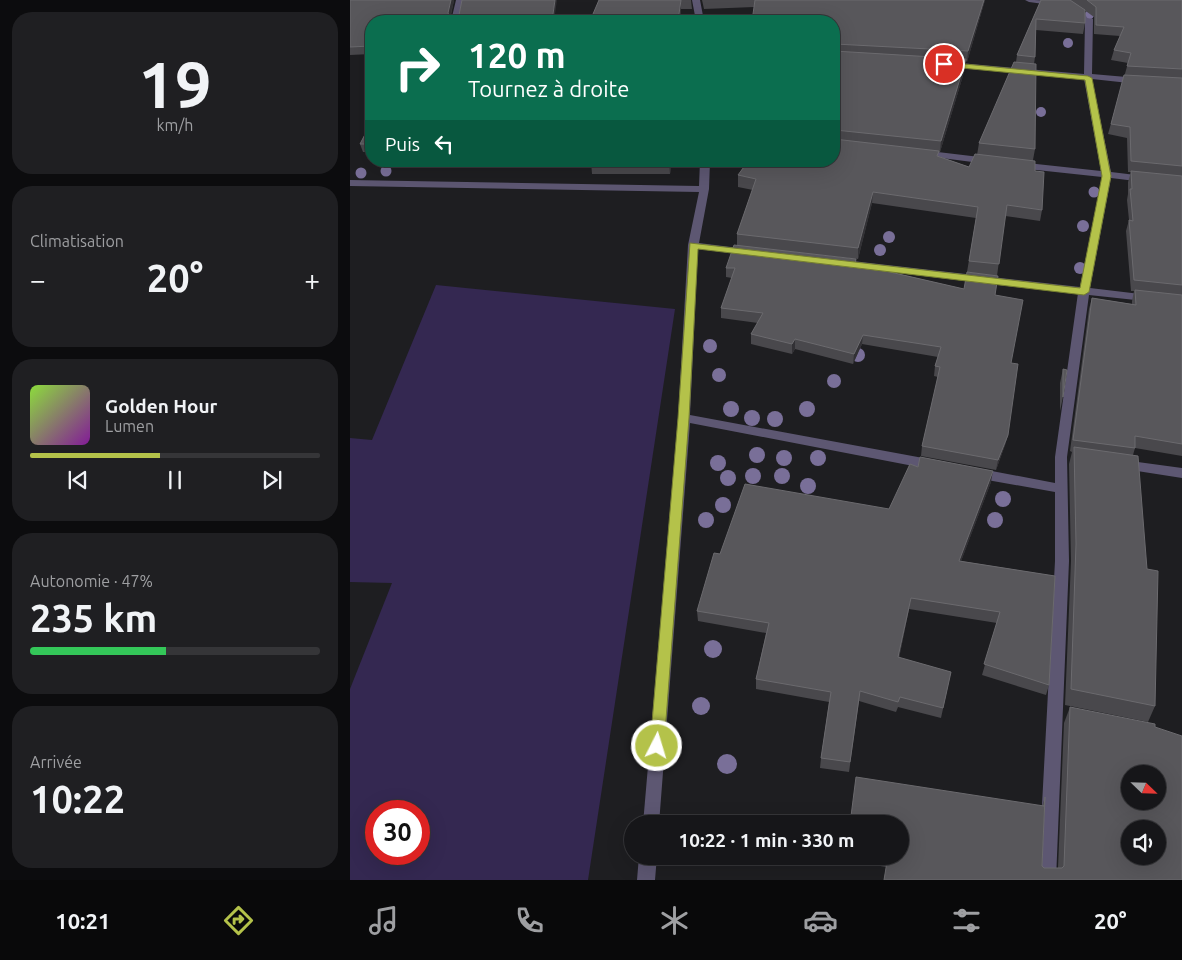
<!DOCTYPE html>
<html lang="fr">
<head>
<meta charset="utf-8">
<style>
	body { margin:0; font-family:Ubuntu,sans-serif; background:#1f1f22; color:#f1f3f6; height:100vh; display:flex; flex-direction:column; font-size:19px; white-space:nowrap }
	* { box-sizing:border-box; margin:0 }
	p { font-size:16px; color:#9e9fa2 }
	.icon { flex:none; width:28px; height:28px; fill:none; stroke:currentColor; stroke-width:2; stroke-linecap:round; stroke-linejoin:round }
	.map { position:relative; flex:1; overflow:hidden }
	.panel { display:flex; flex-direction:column; gap:12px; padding:12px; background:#0c0c0e; width:350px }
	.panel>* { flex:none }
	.banner { position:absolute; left:15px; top:15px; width:475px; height:152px; border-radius:20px; box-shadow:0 5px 20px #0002,0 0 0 1px #353538; background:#0b6e4f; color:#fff; overflow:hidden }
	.needle { width:32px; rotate:113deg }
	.tools { position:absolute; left:771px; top:765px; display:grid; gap:10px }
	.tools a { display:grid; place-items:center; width:45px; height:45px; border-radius:50%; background:#161619; box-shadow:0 5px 20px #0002,0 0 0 1px #353538; font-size:25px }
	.speed { position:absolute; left:15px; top:800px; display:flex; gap:10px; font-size:25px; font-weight:700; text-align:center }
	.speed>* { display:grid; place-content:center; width:65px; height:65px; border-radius:50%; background:#161619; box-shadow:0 5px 20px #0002,0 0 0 1px #353538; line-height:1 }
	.speed .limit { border:8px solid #d22; background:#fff; color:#111 }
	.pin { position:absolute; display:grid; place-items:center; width:42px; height:42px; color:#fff; margin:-21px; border:2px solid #fff; border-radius:50%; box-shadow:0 1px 5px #0007 }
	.me { position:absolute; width:55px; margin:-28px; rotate:5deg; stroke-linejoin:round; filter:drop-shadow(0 0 4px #0008) }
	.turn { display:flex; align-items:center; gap:18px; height:105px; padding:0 20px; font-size:22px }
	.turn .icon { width:65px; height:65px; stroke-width:2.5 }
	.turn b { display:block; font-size:35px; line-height:42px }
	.then { display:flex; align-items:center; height:48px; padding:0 20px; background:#0003; gap:10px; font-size:19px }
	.big { font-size:38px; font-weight:600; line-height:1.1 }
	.panel .widget { flex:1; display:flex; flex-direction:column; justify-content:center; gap:8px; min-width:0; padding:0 18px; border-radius:20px; background:#1f1f22 }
	.panel .dial { align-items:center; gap:0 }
	.dial b { font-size:65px; line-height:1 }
	.song { display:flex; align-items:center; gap:15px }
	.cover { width:60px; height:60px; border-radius:8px; background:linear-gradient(135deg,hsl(90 70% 55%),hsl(290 70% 35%)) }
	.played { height:5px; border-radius:2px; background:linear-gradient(90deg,#b4c24a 45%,#353538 45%) }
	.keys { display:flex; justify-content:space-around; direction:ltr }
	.heat { display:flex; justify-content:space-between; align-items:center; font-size:28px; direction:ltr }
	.charge { height:8px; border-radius:4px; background:linear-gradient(90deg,#34c759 47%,#353538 0) }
	.trip { position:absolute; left:274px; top:815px; width:285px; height:50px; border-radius:25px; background:#161619; box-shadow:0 5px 20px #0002,0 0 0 1px #353538; font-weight:600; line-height:50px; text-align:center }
	.menu { display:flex; height:80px; justify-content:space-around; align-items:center; background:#09090a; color:#9e9fa2 }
	.menu .icon { width:35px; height:35px }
	.menu .selected { color:#b4c24a }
	.menu b { font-size:22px; color:#f1f3f6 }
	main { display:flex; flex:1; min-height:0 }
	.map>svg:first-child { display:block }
</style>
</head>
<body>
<main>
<section class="panel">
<div class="widget dial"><b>19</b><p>km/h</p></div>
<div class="widget"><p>Climatisation</p>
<div class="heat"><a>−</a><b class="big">20°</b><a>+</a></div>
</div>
<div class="widget">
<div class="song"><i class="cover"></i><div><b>Golden Hour</b><p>Lumen</p></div></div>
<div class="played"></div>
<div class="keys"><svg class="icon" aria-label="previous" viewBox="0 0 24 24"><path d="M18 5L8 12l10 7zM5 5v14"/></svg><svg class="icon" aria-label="pause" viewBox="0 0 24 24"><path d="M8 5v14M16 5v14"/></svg><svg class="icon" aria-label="next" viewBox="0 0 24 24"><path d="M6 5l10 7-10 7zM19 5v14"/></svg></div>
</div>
<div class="widget"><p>Autonomie · 47%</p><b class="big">235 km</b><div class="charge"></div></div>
<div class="widget"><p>Arrivée</p><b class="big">10:22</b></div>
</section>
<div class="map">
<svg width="832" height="880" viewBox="0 0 832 880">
	<rect width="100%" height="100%" fill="#1e1e21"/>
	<path fill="#342851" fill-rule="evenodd" d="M86 285 325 309 238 880H0V689L42 583 0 582V438L22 440ZM26 811H69V854H26Z"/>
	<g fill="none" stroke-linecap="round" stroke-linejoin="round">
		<path fill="#5d5772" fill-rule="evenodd" d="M106 0H114L109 21H101Z
			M342 0H350L354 21H346Z
			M675 0C700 0 725 0 743 19L742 74 788 78 792 81 788 84 742 79 761 172 794 176 799 179 794 182 761 178 740 288 832 299V305L739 295 717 457 719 561 706 880H688L705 561V492L626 478 621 476 620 473 621 470 626 468 705 483V457L728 293 494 266 489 263 494 260 730 287 752 177 668 168 663 165 668 162 751 171 734 79 599 66 595 64 599 62 734 74 735 20 716 7 679 2Z
			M571 150 638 158 643 161 638 164 568 155V151Z
			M350 161H360L359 189 349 243 397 249 402 252 397 255 348 249 340 415 584 460 589 462 590 465 589 468 584 470 340 423 309 824H293L328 418 338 245 349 192 0 186V180L349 186Z
			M773 460 832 468V478L768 468 767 465 768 462Z
			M289 856H307L305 880H287Z"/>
	</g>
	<g fill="#796f98">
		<circle cx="740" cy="14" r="4.5"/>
		<circle cx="718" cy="43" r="5"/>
		<circle cx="691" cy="112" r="5"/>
		<circle cx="36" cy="171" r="5.5"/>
		<circle cx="11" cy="173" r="5.5"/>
		<circle cx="744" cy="192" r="5.5"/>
		<circle cx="733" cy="226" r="6"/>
		<circle cx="539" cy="237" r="6"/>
		<circle cx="530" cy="250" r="6"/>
		<circle cx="730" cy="268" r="6"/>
		<circle cx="360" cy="346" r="7"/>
		<circle cx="508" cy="355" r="7"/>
		<circle cx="369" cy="375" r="7"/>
		<circle cx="484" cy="381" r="7"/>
		<circle cx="381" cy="409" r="8"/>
		<circle cx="457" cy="409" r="8"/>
		<circle cx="402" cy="418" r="8"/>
		<circle cx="425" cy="419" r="8"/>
		<circle cx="407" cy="455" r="8"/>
		<circle cx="434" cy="458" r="8"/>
		<circle cx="468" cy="458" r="8"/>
		<circle cx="368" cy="463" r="8"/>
		<circle cx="403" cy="476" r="8"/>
		<circle cx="432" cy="476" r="8"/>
		<circle cx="378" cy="478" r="8"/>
		<circle cx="458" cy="486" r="8"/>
		<circle cx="653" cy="499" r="8"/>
		<circle cx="373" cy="505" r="8"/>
		<circle cx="356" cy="520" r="8"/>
		<circle cx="645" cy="520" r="8"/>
		<circle cx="363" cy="649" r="9"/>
		<circle cx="351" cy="706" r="9"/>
		<circle cx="377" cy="764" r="10"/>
	</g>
	<path fill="#49484c" d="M0 0H104L101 15 204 21H21V54L0 55Z
		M249 0H341L342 9H331L330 21H240Z
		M352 0H635L617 62 616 61 615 69 590 152H588V156L619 167 627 155 629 143 666 62 667 55 691 0H832V456L785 448 783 455 805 706 798 722 715 705 721 561 719 464 722 452 720 451 739 309 742 298 782 304V301L784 291H781L776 231 779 220 777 200 778 194V182L781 172H778L777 138 758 134 778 63 761 60 764 50 770 36 744 34V17L733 9 735 23 733 34 686 30 685 57 684 64 685 149 683 160 692 210 690 221 655 216 647 276 617 272 626 218 522 203 508 259 387 246V234L403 190 388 187V175L484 21 404 7 354 9Z
		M21 71V89L18 80Z
		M21 123V152H13L10 144Z
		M241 161H322L320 174H242Z
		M506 264 614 289 645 295 661 363 658 435 655 445 646 470 571 456 572 446 588 377 584 376 585 366 588 357 512 344 503 364 445 349 442 354 401 344V334L408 323 371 318V308L382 278 376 277V268Z
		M713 369V397L710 411V383Z
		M568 467 641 482 611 561 705 576 699 685 696 695 632 675 647 623 559 609 549 658 601 672 591 718 548 707 546 712 509 701 499 772 470 768 471 758 479 702 406 689V679L416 633 348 621 347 611 370 554 539 509Z
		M720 707 805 727 832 880H534L536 867 496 860V856H550L692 806 695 797 692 866 694 868H708L714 723Z"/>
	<path fill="#323135" d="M101 0H104V1L99 21 98 13Z
		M205 0H207L204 21H202Z
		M331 0V9L330 21H328Z
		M634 0H635L617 62 618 51Z
		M616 59 615 69 590 152 591 141Z
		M319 161H322L320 174 319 163Z
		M523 192 522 203 508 259V248Z
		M513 335 512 344 503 364 504 354Z
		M445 339V349L442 354V344Z
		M658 435 655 445 646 470 648 460Z
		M643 471 641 482 607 572 609 561Z
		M561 598 559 609 547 668 548 657Z"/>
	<path fill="#58575b" stroke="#6b6a6e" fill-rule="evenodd" d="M0 0H101L98 13 99 15H109L112 0H205L202 21H21V46L0 47Z
		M249 0H331L328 21H240Z
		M405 0H634L618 51 485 44 484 45V21H402Z
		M691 0H720L735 10V23L686 19 685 57 667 55Z
		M737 0H832V69L777 66 781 53 764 50 774 27 746 25V7Z
		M484 49V51L616 59 591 141 485 130 484 131Z
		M664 62 686 64 685 149 629 143Z
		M21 71V80H18Z
		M774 75 832 78V166L781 161 780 127 761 124Z
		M21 123V144H10Z
		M484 139 589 151 587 156 619 167 625 154 685 161V171L694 172 692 210 657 205 649 264 619 261 628 207 523 192 508 248 387 234 406 179 388 175 394 167 395 161H484Z
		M241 161H319V163H240Z
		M781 171 832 176V285L784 280 779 220 783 221 780 189H782Z
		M384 245 506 259 505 264 614 289 617 272 648 276 645 295 673 300 661 363 668 364 658 435 648 460 572 446 590 367 585 366 591 347 513 335 504 354 445 339 442 344 401 334 413 313 371 308 385 268H376Z
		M785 290 832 295V444L785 436V448L723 440 742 298 786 305Z
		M713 369 717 370 713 397Z
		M724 447 788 456 797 569 808 571 805 706 721 689 726 544Z
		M570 457 643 471 609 561 705 576 699 685 634 664 650 612 561 598 548 657 601 672 593 708 550 697 548 702 510 691 500 762 471 758 481 692 406 679 419 623 347 611 364 553 370 554 395 484 539 509 560 464 568 467Z
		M720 707 805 724V727L832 736V880H534L538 856H550V824H500L506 777 694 806 695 797 692 866 694 868H712L714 866ZM780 774H808V801H780ZM780 829H808V856H780Z"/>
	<path fill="#b4c24a" stroke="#757e30" d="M594 62 738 76 742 78 761 176 739 292 734 295 348 249 339 418 314 746 312 751 307 753 302 751 300 746 328 418 340 243 730 288 752 176 735 80 591 66 590 64Z"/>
</svg>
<div class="tools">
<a><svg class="needle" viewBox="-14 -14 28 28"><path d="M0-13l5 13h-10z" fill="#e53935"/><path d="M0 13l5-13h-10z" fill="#9e9fa2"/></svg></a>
<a><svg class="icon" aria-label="sound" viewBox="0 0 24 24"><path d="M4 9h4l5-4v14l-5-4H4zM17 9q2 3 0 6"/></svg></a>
</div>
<div class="speed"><div class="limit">30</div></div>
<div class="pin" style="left:594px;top:64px;background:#d93025"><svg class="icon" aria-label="arrive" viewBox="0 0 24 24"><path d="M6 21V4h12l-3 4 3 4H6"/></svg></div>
<svg class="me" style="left:307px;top:746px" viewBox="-20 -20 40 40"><circle r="17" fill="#b4c24a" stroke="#fff" stroke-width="3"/><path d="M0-11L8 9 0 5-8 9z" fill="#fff"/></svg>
<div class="trip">10:22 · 1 min · 330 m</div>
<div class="banner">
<div class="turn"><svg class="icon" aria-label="right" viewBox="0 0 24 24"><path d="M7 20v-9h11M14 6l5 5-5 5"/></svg><div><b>120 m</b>Tournez à droite</div></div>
<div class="then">Puis<svg class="icon" aria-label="left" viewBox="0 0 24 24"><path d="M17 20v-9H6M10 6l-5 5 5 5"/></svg></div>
</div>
</div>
</main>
<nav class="menu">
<b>10:21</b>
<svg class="icon selected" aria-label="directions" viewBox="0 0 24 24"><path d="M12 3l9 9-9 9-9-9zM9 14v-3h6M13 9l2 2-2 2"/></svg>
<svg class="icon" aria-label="music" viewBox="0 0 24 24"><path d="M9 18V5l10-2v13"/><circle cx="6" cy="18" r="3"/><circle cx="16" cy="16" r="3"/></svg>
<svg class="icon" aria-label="phone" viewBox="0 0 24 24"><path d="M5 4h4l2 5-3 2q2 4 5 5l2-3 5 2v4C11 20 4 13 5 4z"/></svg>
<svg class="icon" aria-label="climate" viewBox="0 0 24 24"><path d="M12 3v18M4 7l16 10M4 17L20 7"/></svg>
<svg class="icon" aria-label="car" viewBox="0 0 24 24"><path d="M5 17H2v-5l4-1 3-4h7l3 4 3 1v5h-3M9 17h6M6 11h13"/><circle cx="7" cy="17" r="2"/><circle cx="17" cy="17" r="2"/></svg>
<svg class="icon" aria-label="filters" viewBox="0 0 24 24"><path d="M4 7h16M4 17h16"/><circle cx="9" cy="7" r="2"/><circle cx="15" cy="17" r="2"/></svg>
<b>20°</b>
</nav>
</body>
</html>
